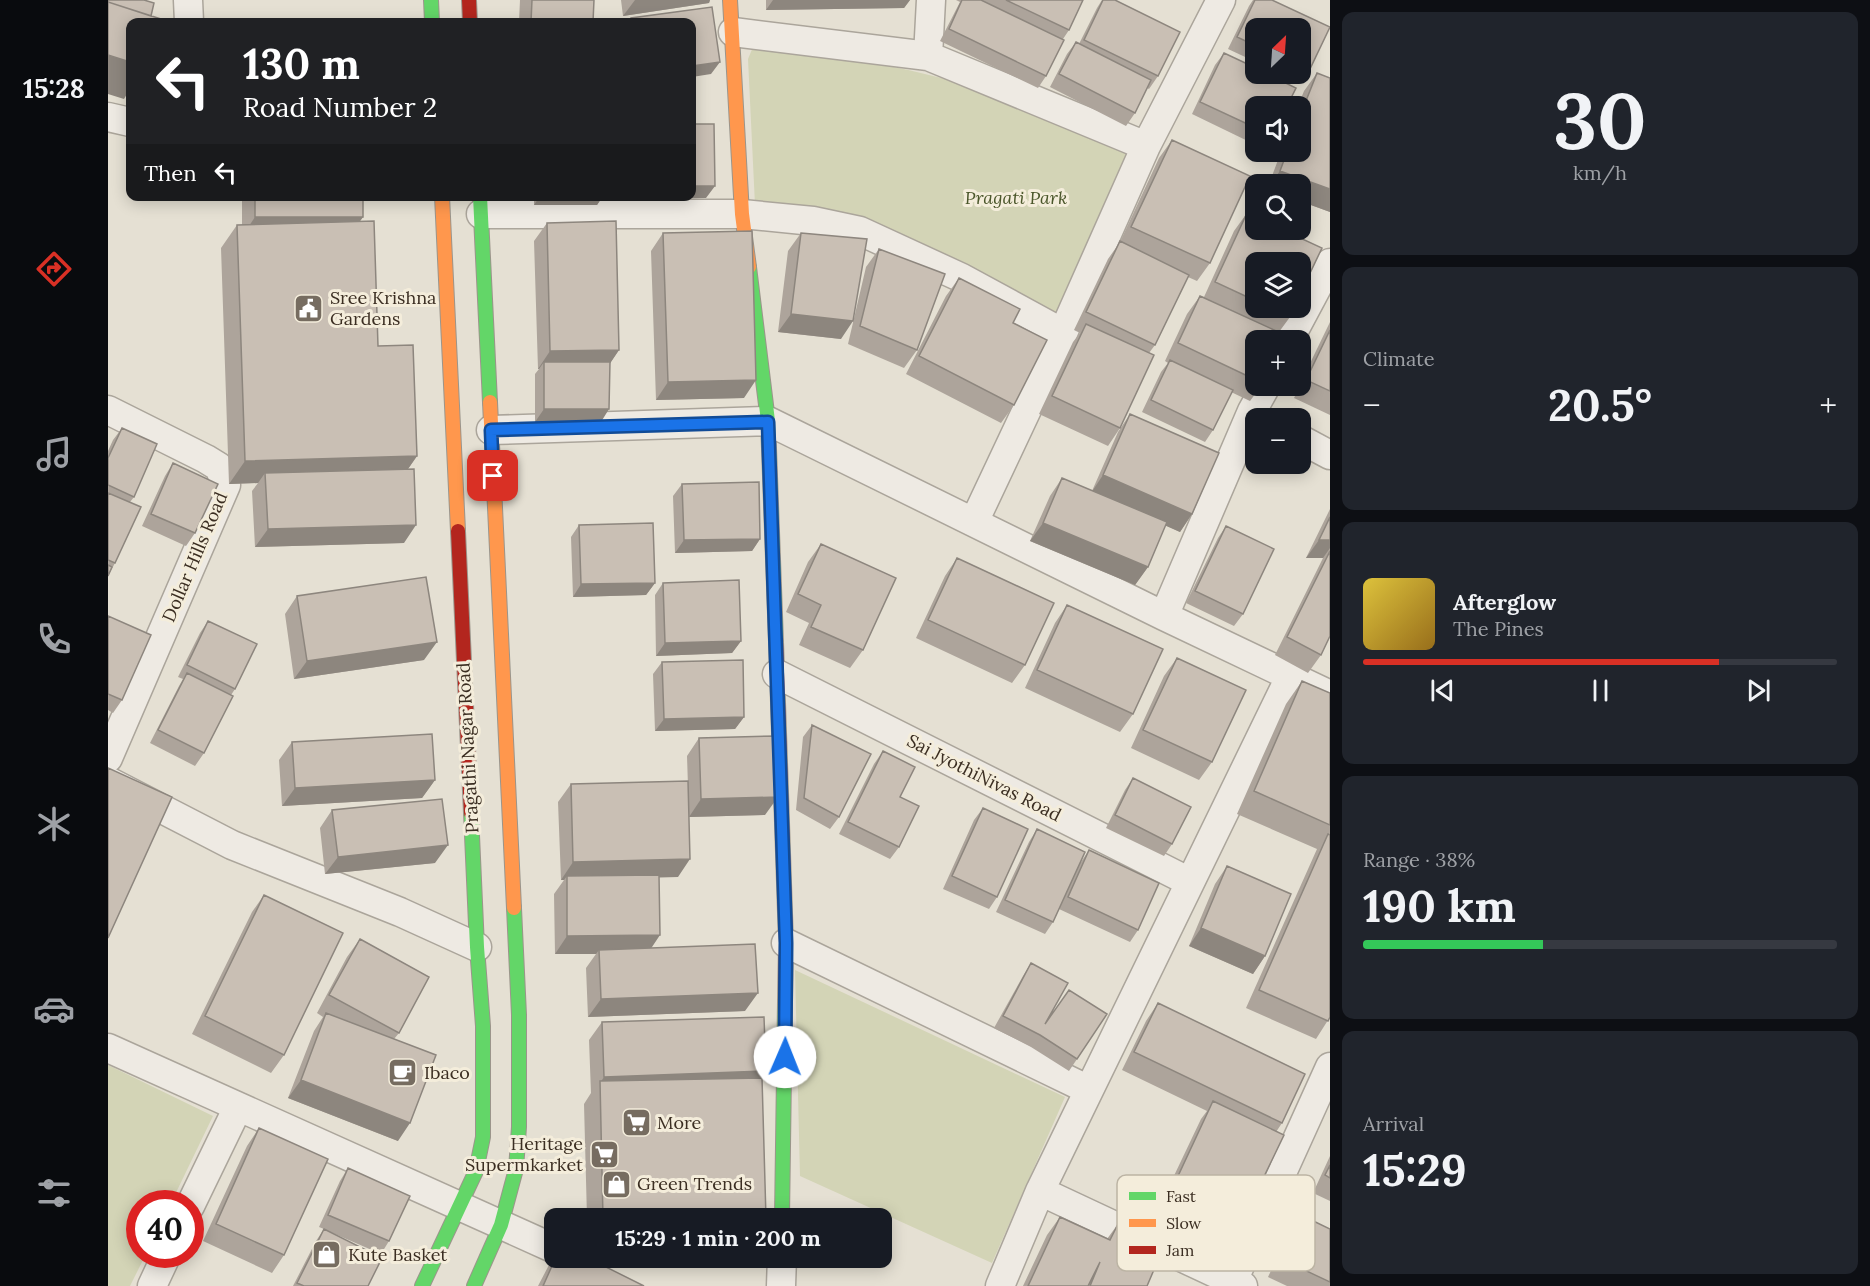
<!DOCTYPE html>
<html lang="en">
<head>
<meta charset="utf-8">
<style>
	body { margin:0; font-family:Lora,serif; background:#20242c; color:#f1f3f6; height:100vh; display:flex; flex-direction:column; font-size:22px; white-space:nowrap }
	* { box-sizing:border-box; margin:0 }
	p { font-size:20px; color:#9ea1a6 }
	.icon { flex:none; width:33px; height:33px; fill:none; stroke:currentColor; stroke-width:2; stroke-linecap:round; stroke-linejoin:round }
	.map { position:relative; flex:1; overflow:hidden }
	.side { display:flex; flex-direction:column; gap:12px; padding:12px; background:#0d0f14; width:540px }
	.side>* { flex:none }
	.hud { position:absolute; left:18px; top:18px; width:570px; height:183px; border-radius:12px; box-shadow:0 3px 15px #0003; background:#202124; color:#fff; overflow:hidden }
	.needle { width:39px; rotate:25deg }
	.fabs { position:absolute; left:1137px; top:18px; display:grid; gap:12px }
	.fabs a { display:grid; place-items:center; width:66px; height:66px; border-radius:12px; background:#171b24; box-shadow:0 3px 15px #0003; font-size:30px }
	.speed { position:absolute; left:18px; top:1190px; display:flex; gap:12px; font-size:30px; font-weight:700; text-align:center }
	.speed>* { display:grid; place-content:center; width:78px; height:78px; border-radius:50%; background:#171b24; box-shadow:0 3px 15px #0003; line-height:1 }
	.speed .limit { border:9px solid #d22; background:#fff; color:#111 }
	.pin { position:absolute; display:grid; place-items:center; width:51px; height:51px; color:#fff; margin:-26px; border-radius:12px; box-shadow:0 3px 9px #0006 }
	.me { position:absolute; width:66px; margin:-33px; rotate:1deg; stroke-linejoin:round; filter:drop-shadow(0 0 4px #0008) }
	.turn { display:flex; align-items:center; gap:21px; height:126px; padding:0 18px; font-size:27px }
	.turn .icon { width:78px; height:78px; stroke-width:2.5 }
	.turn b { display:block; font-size:42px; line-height:51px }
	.then { display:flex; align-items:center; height:57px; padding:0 18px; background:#0003; gap:12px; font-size:22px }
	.big { font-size:45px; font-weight:800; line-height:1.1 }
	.side .card { flex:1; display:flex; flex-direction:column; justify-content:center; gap:9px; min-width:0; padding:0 21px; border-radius:12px; background:#20242c }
	.side .dial { align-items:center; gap:0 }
	.dial b { font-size:78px; line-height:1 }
	.song { display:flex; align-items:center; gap:18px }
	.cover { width:72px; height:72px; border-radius:9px; background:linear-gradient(135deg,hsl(50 70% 55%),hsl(40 70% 35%)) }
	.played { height:6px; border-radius:3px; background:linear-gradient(90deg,#d93025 75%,#363941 75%) }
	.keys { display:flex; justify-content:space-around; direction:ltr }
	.heat { display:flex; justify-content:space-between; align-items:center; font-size:33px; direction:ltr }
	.charge { height:9px; border-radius:4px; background:linear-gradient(90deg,#34c759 38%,#363941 0) }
	.trip { position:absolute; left:436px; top:1208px; width:348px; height:60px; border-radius:12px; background:#171b24; box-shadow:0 3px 15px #0003; font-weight:800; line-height:60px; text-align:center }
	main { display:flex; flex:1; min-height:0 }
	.dock { display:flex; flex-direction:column; width:108px; justify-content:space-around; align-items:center; background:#090b0e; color:#9ea1a6 }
	.dock .icon { width:42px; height:42px }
	.dock .current { color:#d93025 }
	.dock b { font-size:27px; color:#f1f3f6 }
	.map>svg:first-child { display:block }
</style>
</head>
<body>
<main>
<nav class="dock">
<b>15:28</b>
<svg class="icon current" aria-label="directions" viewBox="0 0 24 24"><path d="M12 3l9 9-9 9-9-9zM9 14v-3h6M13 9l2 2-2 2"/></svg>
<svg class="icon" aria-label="music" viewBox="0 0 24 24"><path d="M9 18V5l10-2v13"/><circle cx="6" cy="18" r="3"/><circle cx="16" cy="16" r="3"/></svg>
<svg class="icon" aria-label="phone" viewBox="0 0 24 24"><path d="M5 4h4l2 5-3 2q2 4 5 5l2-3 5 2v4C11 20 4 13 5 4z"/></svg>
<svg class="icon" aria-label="climate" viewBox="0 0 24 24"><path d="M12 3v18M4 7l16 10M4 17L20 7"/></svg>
<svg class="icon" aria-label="car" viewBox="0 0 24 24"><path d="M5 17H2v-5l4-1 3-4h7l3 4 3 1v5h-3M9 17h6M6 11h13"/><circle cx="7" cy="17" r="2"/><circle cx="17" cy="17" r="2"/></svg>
<svg class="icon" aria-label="filters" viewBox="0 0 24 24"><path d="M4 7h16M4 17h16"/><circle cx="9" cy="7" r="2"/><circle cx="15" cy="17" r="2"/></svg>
</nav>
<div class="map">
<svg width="1222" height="1286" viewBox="0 0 1222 1286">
	<rect width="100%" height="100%" fill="#e5e0d3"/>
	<path fill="#d3d4b6" d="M645 47C704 53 763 60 821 75 888 91 952 121 1015 145L1028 159 948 313 647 205 640 59Z
		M687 970 957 1097 884 1263 692 1176Z
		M0 1065 105 1116 63 1203H32V1254H38L22 1286H0Z"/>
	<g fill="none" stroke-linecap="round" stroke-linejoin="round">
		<defs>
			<path id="street" d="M80 0 81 22
				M625 32 820 56 1038 146
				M820 56 823 0
				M0 117 22 122
				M373 214H634L705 221 752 231 854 278 955 333
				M1181 340 1222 263
				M0 410 98 459 111 467 118 485 0 758
				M383 430 660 421 1056 616 1222 695
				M1192 439 1222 455
				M866 522 955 333 1038 146 1113 0
				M1056 616 1144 411 1158 386
				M669 674 1082 882
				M0 781 124 845 292 912 369 947
				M678 943 981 1090
				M0 1048 447 1249
				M932 1191 1135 1286
				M82 1206 130 1107
				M1125 1281 1222 1067
				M44 1286 59 1254
				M673 1286 674 1257
				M892 1286 932 1191 1182 677"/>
			<path id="fast" d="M323 0 324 22
				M372 196 382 402
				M641 267 660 421 668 642
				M674 1218 677 1002
				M314 1286 368 1171 375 1137V1026L369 947 363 813
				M366 1286 393 1225 408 1169 411 1127V1015L406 908"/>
			<path id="slow" d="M622 0 634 214 641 267
				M334 196 350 531
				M382 402 406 908"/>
			<path id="jam" d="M361 0 362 22
				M350 531 363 813
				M668 642 678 943 677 1002"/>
		</defs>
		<use href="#street" stroke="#aba59b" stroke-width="31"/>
		<use href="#fast" stroke="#9b958b" stroke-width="16"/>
		<use href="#slow" stroke="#9b958b" stroke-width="16"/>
		<use href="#jam" stroke="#9b958b" stroke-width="16"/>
		<use href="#street" stroke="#eeeae3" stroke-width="28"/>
		<use href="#fast" stroke="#63d668" stroke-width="14"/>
		<use href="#slow" stroke="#ff974d" stroke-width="14"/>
		<use href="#jam" stroke="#b3261e" stroke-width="14"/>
	</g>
	<path fill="#ada49b" d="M412 0H486L485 22H411Z
		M513 0H602L601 3 515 16Z
		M658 0H802L796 8 658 10Z
		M848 0H975L961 30 955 39 938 76 930 88 832 41 852 2Z
		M994 0H1007L1050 76 1041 89 1039 88 1027 113 1018 126 942 87 959 54 968 42 971 44 989 8Z
		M1145 0H1164L1222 27 1201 71 1192 83 1171 74H1192V28H1148V62L1120 49 1141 6Z
		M1116 53 1148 106V145L1084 114 1107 65Z
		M1209 73 1222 78V212L1192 201V184H1161L1173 152H1192V106H1190L1196 91Z
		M1064 140 1102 263 1089 281 1080 277 1047 345 1041 353 1012 428 1000 446 931 414 965 342 972 333 966 330 1000 259 1012 242 1051 158Z
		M134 196H255V217L252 221 270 346 309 456 300 469 296 543 147 547 144 491 150 483 121 484 113 248 129 225H134Z
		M426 196H495L489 205H426Z
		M1139 213 1148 262V308H1186L1182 317 1171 332 1148 340V386H1153L1142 401 1123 392 1105 430 1097 442 1034 412 1053 372 1060 363 1057 361 1079 314 1092 296 1096 297 1126 231Z
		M439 223 511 350 502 363 493 422H427V374L431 369H430L426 241Z
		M555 233 636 398 548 400 543 251Z
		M693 233 733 339 670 332 680 251Z
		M771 249 809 350 796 368 740 344 758 267Z
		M851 278 905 323 906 405 893 423 798 374 838 296Z
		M1222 322V415L1186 398 1192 386V384Z
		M1022 414 1084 514 1072 532 1057 525 1040 567 1027 585 922 541 942 496 954 478 984 491 1010 432Z
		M14 428 26 497 22 502 7 563 0 576V451L5 440Z
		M65 463 87 533 78 546 34 526 57 476Z
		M574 484 652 539 644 551 567 553 565 496Z
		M1222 509V636L1213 655 1200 673 1167 655 1215 558H1198Z
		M471 525 547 583 538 595 465 597 463 537Z
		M1118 526 1135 614 1126 626 1078 603 1110 538Z
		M713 544 755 650 742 668 691 645 701 623 678 612 700 562Z
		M849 558 917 665 904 683 808 638 837 576Z
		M555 583 633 641 624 653 548 656 547 595Z
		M189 596 316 660 186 679 177 614Z
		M959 605 1025 714 1012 732 917 688 947 623Z
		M0 616 14 700 5 713 0 710Z
		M100 621 127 689 123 695 96 753 87 766 42 743 71 686 75 679 70 677 92 633Z
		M1069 658 1104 762 1091 780 1023 748 1056 676Z
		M554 662 636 717 627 729 547 731 545 674Z
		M1194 681 1222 693V1017L1208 1039 1138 1008 1209 849 1129 814 1178 704Z
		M704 725 731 817 722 829 688 810 695 737Z
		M591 738 657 815 581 817 579 756Z
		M184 742 327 780 314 798 174 806 171 760Z
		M775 751 792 797 791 847 782 859 731 834 766 764Z
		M1025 778 1064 844 1056 856 998 828 1017 790Z
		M463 784 570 877H551L543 948 637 1011 480 1017 478 968 488 954H447L446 894 456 880H453L450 802Z
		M875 808 889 897 881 909 835 889 866 820Z
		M224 810 327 863 217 874 212 828Z
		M929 829 973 862 981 850 1030 930 1022 942 951 909 945 922 937 934 888 912 921 842Z
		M1119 866 1157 956 1145 974 1081 946 1107 884Z
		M156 895 176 1055 163 1073 84 1034 144 912Z
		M252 939 291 1033 286 1039 290 1141 180 1098 206 1031 215 1017 209 1013 239 957Z
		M923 963 938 1023 969 1059 961 1071 923 1047 886 1028 915 976Z
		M1050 1003 1174 1123 1168 1132 1127 1237 1115 1255 1044 1222 1093 1119 1099 1111 1014 1070 1038 1021Z
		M494 1022 654 1078 658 1218H479L476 1104 483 1093 481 1040Z
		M151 1128 176 1255 164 1273 95 1241 139 1146Z
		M1222 1156V1201L1205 1193Z
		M240 1168 281 1241 273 1254 220 1231 260 1286H185L208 1241 216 1229 211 1227 232 1181Z
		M1193 1215 1222 1229V1286H1179L1160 1277 1181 1233Z
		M952 1217 999 1239 1010 1224 1039 1286H915L939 1235Z
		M447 1255V1257H478L536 1286H430L442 1263Z"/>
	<path fill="#8d867e" d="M527 0H602L601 3 515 16Z
		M665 0H802L796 8 658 10Z
		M0 55 22 62V89L16 99 0 94Z
		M612 62 603 74 584 77V66Z
		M1172 171 1222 189V212L1192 201V184H1162Z
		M584 186H607L598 198 524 199 526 196H584Z
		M432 196H495L489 205H426Z
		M147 217H255L242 235H135Z
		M683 314 745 321 733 339 670 332Z
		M511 350 499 368 436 362 431 369H430L442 351Z
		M648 380 636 398 548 400 560 382Z
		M436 409H501L493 422H427Z
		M309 456 293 479 157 473 150 483 121 484 137 461Z
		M995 475 1084 514 1072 532 983 493Z
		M935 523 1040 567 1027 585 922 541Z
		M308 525 296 543 147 547 160 529Z
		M652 539 644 551 567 553 576 540Z
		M1211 540H1222V548L1215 558H1198Z
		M547 583 538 595 465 597 473 584Z
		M633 641 624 653 548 656 557 643Z
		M329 642 316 660 186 679 199 661Z
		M636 717 627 729 547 731 556 719Z
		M327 780 314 798 174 806 187 788Z
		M670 797 657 815 581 817 593 799Z
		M340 845 327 863 217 874 230 857Z
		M582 859 570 877 459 880V876L456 880H453L465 862Z
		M1093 928 1157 956 1145 974 1081 946Z
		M552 935 540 953 491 950 488 954H447L459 936Z
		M650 993 637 1011 480 1017 493 999Z
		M658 1071 646 1089 492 1083 496 1077Z
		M193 1080 302 1123 290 1141 180 1098Z"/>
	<path fill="#c9bfb4" stroke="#8d867e" stroke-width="1.5" d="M0 0H36L46 3 43 16 0 2Z
		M424 0H486L485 22H423Z
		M854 0H873L956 40 938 76 841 29Z
		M898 0H975L961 30Z
		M995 0H1007L1072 32 1050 76 976 40Z
		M1147 0H1164L1222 27 1201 71 1192 67V28H1148V46L1129 37Z
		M0 2 53 19 52 22H22V62L0 55Z
		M604 7 612 62 584 66V22H523V18Z
		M968 42 1043 80 1027 113 951 74Z
		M1116 53 1148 68V74H1159L1188 88 1179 106H1148V128L1092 102Z
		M1209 73 1222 78V189L1172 171 1179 152H1192V116Z
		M584 124H606L607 186H584Z
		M1064 140 1142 176 1102 263 1023 227Z
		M147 196H255V217H147Z
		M1139 213 1148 217V230H1175L1214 248 1192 294V262H1148V301L1107 282Z
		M266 221 270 346 305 345 309 456 137 461 129 225Z
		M508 221 511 350 442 351 439 223Z
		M644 231 648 380 560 382 555 233Z
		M693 233 759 239 745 321 683 314Z
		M1012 241 1081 275 1047 345 978 312Z
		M771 249 837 274 809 350 752 326Z
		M851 278 912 309 905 323 939 340 906 405 811 356Z
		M1092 296 1177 335 1174 340H1148V380L1070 343Z
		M1162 308H1186L1182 317Z
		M978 324 1046 355 1012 428 944 396Z
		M1222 330V391L1198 380Z
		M1062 360 1125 390 1105 430 1043 400Z
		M436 362H502L501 409H436Z
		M1022 414 1111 453 1084 514 995 475Z
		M14 428 49 444 26 497 0 485V458Z
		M65 463 110 484 87 533 43 514Z
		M306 469 308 525 160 529 157 473Z
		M954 478 1059 522 1040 567 935 523Z
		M651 482 652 539 576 540 574 484Z
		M0 493 33 507 7 563 0 560Z
		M1222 517V540H1211Z
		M545 523 547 583 473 584 471 525Z
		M1118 526 1166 549 1135 614 1087 591Z
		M713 544 788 578 755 650 703 627 713 605 690 594Z
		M1222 551V636L1213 655 1179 637Z
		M849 558 946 603 917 665 820 620Z
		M0 565 4 567 0 576Z
		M318 577 329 642 199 661 189 596Z
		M631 580 633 641 557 643 555 583Z
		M959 605 1055 649 1025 714 929 670Z
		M0 616 43 635 14 700 0 694Z
		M100 621 149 644 127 689 79 665Z
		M1069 658 1138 690 1104 762 1035 730Z
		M635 660 636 717 556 719 554 662Z
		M79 673 125 696 96 753 50 730Z
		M1194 681 1222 693V825L1146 791Z
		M704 725 763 754 731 817 696 798Z
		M324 734 327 780 187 788 184 742Z
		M668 736 670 797 593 799 591 738Z
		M775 751 807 767 792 797 811 806 791 847 740 822Z
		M0 768 64 797 0 938Z
		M1025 778 1083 807 1064 844 1007 815Z
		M580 781 582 859 465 862 463 784Z
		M334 799 340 845 230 857 224 810Z
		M875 808 920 829 889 897 844 876Z
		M929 829 977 852 945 922 897 900Z
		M1220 834 1222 835V1017L1220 1021 1151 990Z
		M981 850 1051 883 1030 930 960 897Z
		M1119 866 1183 894 1157 956 1093 928Z
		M551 875 552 935 459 936V876Z
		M156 895 235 933 176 1055 97 1016Z
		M252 939 321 977 291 1033 221 995Z
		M647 944 650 993 493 999 491 950Z
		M923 963 960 983 937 1024 961 990 999 1014 969 1059 932 1035 895 1016Z
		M1050 1003 1197 1074 1174 1123 1026 1052Z
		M218 1013 328 1055 302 1123 193 1080Z
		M656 1017 658 1071 496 1077 494 1022Z
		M654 1078 658 1218H495L492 1081Z
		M1105 1101 1176 1135 1127 1237 1057 1204Z
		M151 1128 220 1159 176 1255 108 1224Z
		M1222 1165V1178L1217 1175Z
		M240 1168 302 1196 281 1241 220 1215Z
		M1193 1215 1222 1229V1282L1173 1259Z
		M952 1217 1002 1240 1010 1224 1057 1244 1039 1286H982L992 1262 980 1286H920Z
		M216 1229 274 1258 260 1286H196L189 1283Z
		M448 1257H478L536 1286H435Z"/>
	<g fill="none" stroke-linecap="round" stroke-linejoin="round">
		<defs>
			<path id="route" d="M385 476 383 430 660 422 678 943 677 1057"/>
		</defs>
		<use href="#route" stroke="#114b97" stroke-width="15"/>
		<use href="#route" stroke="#1a73e8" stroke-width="10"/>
	</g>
	<defs>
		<symbol id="civic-square" viewBox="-11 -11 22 22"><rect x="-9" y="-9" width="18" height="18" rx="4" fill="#766c60" stroke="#f4eddb"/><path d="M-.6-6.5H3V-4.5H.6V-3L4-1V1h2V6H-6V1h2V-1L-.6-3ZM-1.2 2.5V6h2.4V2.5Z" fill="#fff"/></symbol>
		<symbol id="cafe-square" viewBox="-11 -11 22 22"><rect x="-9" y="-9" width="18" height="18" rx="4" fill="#766c60" stroke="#f4eddb"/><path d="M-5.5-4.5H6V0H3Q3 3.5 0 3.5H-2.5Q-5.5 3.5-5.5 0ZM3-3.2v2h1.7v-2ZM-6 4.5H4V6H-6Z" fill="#fff"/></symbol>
		<symbol id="supermarket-square" viewBox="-11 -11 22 22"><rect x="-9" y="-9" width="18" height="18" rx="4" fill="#766c60" stroke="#f4eddb"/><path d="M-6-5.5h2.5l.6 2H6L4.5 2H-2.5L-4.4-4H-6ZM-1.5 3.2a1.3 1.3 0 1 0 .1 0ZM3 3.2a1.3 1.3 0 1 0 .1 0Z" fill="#fff"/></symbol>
		<symbol id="shop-square" viewBox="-11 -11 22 22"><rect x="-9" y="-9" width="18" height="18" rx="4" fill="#766c60" stroke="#f4eddb"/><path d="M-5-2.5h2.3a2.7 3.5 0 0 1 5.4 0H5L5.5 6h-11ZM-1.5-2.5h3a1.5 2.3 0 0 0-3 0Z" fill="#fff"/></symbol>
	</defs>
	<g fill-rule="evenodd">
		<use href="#civic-square" x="184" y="292" width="33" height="33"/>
		<use href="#cafe-square" x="278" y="1056" width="33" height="33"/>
		<use href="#supermarket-square" x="512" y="1106" width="33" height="33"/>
		<use href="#supermarket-square" x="480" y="1138" width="33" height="33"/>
		<use href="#shop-square" x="492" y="1168" width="33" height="33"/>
		<use href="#shop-square" x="202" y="1238" width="33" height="33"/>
	</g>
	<g text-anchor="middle" stroke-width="6" stroke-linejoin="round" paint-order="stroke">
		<g font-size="18" font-style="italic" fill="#4a562a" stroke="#f4eddb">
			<text x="908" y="204">Pragati Park</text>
		</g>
		<g font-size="18" fill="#3b2e22" stroke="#f4eddb" text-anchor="start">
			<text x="222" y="304">Sree Krishna<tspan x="222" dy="21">Gardens</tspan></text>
			<text x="316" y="1079">Ibaco</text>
			<text x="549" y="1129">More</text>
			<text x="475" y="1150" text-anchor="end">Heritage<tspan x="475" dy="21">Supermkarket</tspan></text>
			<text x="529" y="1190">Green Trends</text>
			<text x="240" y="1261">Kute Basket</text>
		</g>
		<g font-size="18" fill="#3b2e22" stroke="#f4eddb">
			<text transform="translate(87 557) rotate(-67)" y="6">Dollar Hills Road</text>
			<text transform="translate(360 748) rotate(-93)" y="6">Pragathi Nagar Road</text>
			<text transform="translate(876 778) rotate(27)" y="6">Sai JyothiNivas Road</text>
		</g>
	</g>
	<rect x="1009" y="1175" width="198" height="96" rx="9" fill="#f4eddb" stroke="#bcb4a4" stroke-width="1.5"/>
	<rect x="1021" y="1192" width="27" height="8" fill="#63d668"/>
	<rect x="1021" y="1219" width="27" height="8" fill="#ff974d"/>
	<rect x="1021" y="1246" width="27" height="8" fill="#b3261e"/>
	<g font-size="16" fill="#3b2e22">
		<text x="1058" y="1202">Fast</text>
		<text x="1058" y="1229">Slow</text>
		<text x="1058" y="1256">Jam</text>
	</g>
</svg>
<div class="fabs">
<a><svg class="needle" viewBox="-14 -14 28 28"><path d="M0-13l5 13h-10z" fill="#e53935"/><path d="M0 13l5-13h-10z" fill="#9ea1a6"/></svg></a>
<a><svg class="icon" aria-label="sound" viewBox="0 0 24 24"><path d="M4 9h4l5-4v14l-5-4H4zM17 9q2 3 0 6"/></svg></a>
<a><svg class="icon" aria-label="search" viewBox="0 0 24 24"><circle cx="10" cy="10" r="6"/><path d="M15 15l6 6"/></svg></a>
<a><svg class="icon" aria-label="layers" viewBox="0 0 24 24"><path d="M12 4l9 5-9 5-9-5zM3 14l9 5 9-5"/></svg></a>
<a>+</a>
<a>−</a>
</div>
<div class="speed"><div class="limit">40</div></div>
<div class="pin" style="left:385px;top:476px;background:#d93025"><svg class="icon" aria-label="arrive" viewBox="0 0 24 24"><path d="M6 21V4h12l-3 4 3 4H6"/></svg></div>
<svg class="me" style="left:677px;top:1057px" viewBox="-20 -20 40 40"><circle r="19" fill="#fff"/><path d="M0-13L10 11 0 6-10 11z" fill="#1a73e8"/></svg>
<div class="trip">15:29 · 1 min · 200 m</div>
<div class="hud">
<div class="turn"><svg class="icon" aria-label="left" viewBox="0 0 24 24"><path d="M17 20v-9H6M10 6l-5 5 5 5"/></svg><div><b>130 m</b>Road Number 2</div></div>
<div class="then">Then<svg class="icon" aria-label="left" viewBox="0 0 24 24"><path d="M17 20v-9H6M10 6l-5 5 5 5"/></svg></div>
</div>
</div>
<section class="side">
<div class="card dial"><b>30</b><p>km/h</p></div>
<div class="card"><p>Climate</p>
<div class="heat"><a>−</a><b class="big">20.5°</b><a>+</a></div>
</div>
<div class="card">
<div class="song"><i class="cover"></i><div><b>Afterglow</b><p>The Pines</p></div></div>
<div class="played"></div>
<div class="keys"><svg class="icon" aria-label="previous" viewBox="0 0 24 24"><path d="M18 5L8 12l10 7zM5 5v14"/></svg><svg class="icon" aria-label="pause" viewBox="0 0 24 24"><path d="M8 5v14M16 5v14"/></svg><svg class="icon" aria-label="next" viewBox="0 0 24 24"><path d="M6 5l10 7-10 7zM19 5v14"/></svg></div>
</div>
<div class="card"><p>Range · 38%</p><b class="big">190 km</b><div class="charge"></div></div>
<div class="card"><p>Arrival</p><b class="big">15:29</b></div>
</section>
</main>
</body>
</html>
